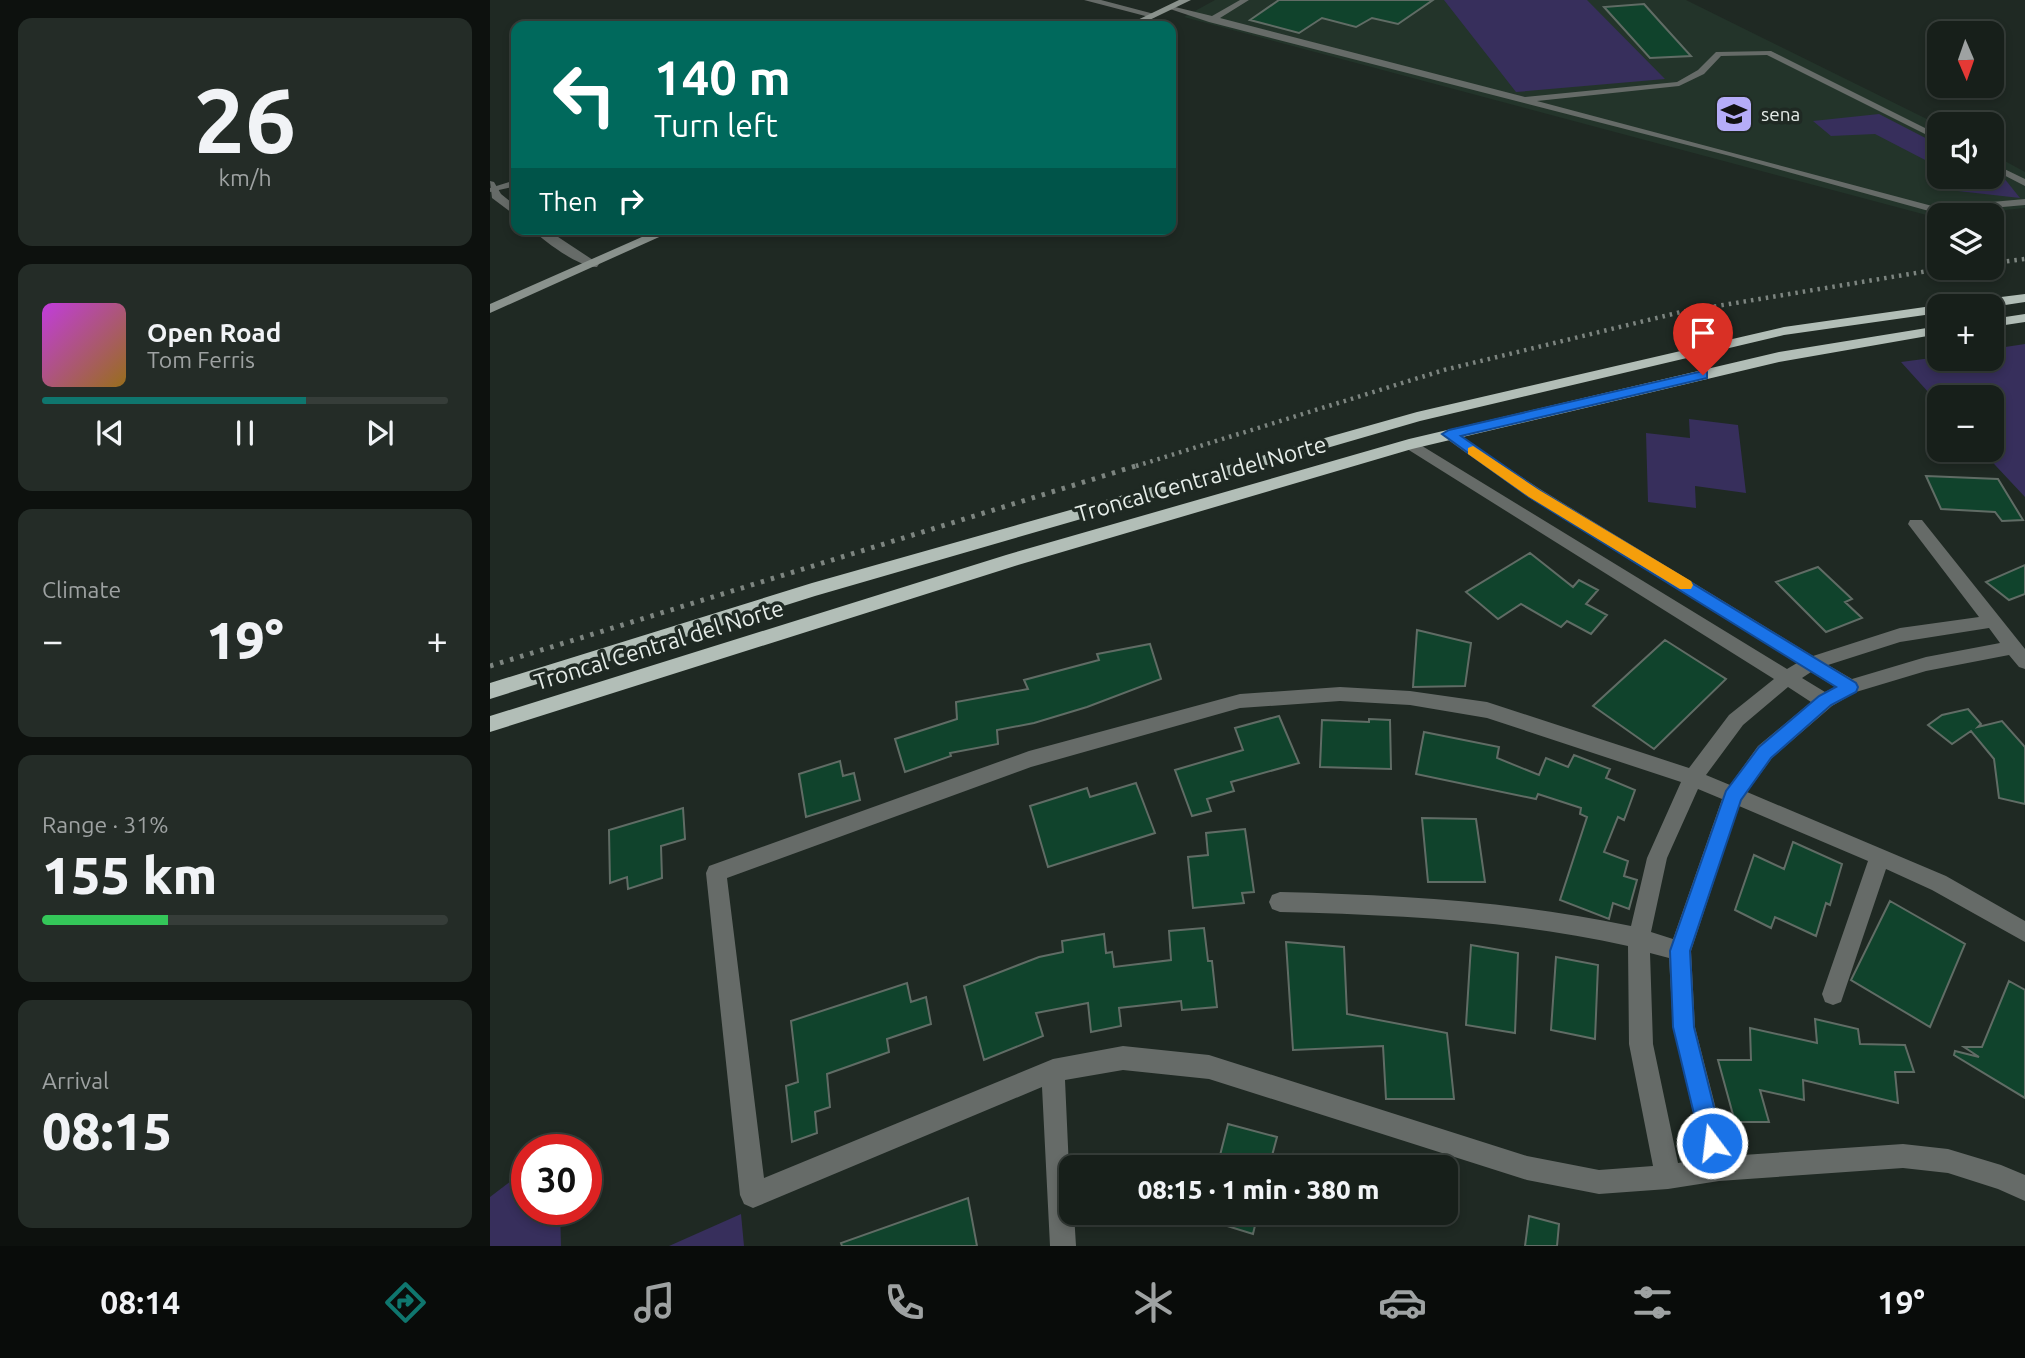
<!DOCTYPE html>
<html lang="en">
<head>
<meta charset="utf-8">
<style>
	body { margin:0; font-family:Ubuntu,sans-serif; background:#242c27; color:#f1f3f6; height:100vh; display:flex; flex-direction:column; font-size:26px; white-space:nowrap }
	* { box-sizing:border-box; margin:0 }
	p { font-size:23px; color:#9ea2a2 }
	.icon { flex:none; width:38px; height:38px; fill:none; stroke:currentColor; stroke-width:2; stroke-linecap:round; stroke-linejoin:round }
	.map { position:relative; flex:1; overflow:hidden }
	.drawer { display:flex; flex-direction:column; gap:18px; padding:18px; background:#0d110e; width:490px }
	.drawer>* { flex:none }
	.banner { position:absolute; left:21px; top:21px; width:665px; height:214px; border-radius:14px; box-shadow:0 4px 10px #0003,0 0 0 2px #363d39; background:#00695c; color:#fff; overflow:hidden }
	.needle { width:46px; rotate:178deg }
	.controls { position:absolute; left:1437px; top:21px; display:grid; gap:14px }
	.controls a { display:grid; place-items:center; width:77px; height:77px; border-radius:14px; background:#171f1a; box-shadow:0 4px 10px #0003,0 0 0 2px #363d39; font-size:35px }
	.speed { position:absolute; left:21px; top:1134px; display:flex; gap:14px; font-size:35px; font-weight:700; text-align:center }
	.speed>* { display:grid; place-content:center; width:91px; height:91px; border-radius:50%; background:#171f1a; box-shadow:0 4px 10px #0003,0 0 0 2px #363d39; line-height:1 }
	.speed .limit { border:10px solid #d22; background:#fff; color:#111 }
	.pin { position:absolute; display:grid; place-items:center; width:60px; height:60px; color:#fff; margin:-72px -30px; border-radius:50% 50% 50% 0; rotate:-45deg; box-shadow:0 0 7px #0007 }
	.pin .icon { rotate:45deg }
	.me { position:absolute; width:77px; margin:-38px; rotate:345deg; stroke-linejoin:round; filter:drop-shadow(0 0 5px #0008) }
	.turn { display:flex; align-items:center; gap:24px; height:147px; padding:0 28px; font-size:32px }
	.turn .icon { width:91px; height:91px; stroke-width:2.5 }
	.turn b { display:block; font-size:49px; line-height:60px }
	.then { display:flex; align-items:center; height:66px; padding:0 28px; background:#0003; gap:14px; font-size:26px }
	.big { font-size:52px; font-weight:800; line-height:1.1 }
	.drawer .tile { flex:1; display:flex; flex-direction:column; justify-content:center; gap:10px; min-width:0; padding:0 24px; border-radius:14px; background:#242c27 }
	.drawer .dial { align-items:center; gap:0 }
	.dial b { font-size:91px; line-height:1 }
	.song { display:flex; align-items:center; gap:21px }
	.cover { width:84px; height:84px; border-radius:10px; background:linear-gradient(135deg,hsl(290 70% 55%),hsl(40 70% 35%)) }
	.played { height:7px; border-radius:4px; background:linear-gradient(90deg,#0f766e 65%,#363d39 65%) }
	.keys { display:flex; justify-content:space-around; direction:ltr }
	.heat { display:flex; justify-content:space-between; align-items:center; font-size:38px; direction:ltr }
	.charge { height:10px; border-radius:5px; background:linear-gradient(90deg,#34c759 31%,#363d39 0) }
	.trip { position:absolute; left:569px; top:1155px; width:399px; height:70px; border-radius:14px; background:#171f1a; box-shadow:0 4px 10px #0003,0 0 0 2px #363d39; font-weight:800; line-height:70px; text-align:center }
	.dock { display:flex; height:112px; justify-content:space-around; align-items:center; background:#090c0a; color:#9ea2a2 }
	.dock .icon { width:49px; height:49px }
	.dock .selected { color:#0f766e }
	.dock b { font-size:32px; color:#f1f3f6 }
	main { display:flex; flex:1; min-height:0 }
	.map>svg:first-child { display:block }
</style>
</head>
<body>
<main>
<section class="drawer">
<div class="tile dial"><b>26</b><p>km/h</p></div>
<div class="tile">
<div class="song"><i class="cover"></i><div><b>Open Road</b><p>Tom Ferris</p></div></div>
<div class="played"></div>
<div class="keys"><svg class="icon" aria-label="previous" viewBox="0 0 24 24"><path d="M18 5L8 12l10 7zM5 5v14"/></svg><svg class="icon" aria-label="pause" viewBox="0 0 24 24"><path d="M8 5v14M16 5v14"/></svg><svg class="icon" aria-label="next" viewBox="0 0 24 24"><path d="M6 5l10 7-10 7zM19 5v14"/></svg></div>
</div>
<div class="tile"><p>Climate</p>
<div class="heat"><a>−</a><b class="big">19°</b><a>+</a></div>
</div>
<div class="tile"><p>Range · 31%</p><b class="big">155 km</b><div class="charge"></div></div>
<div class="tile"><p>Arrival</p><b class="big">08:15</b></div>
</section>
<div class="map">
<svg width="1535" height="1246" viewBox="0 0 1535 1246">
	<rect width="100%" height="100%" fill="#1f2923"/>
	<path fill="#23342a" d="M725 0H1196L1449 125V177H1502V154L1535 172V208L1444 217 694 17Z"/>
	<path fill="#372f5c" d="M954 0H1097L1175 79 1026 92Z
		M1389 114 1449 145V160L1439 162 1385 134 1341 136 1323 121Z
		M1502 174 1514 178 1530 198 1459 190 1451 183 1477 177H1502Z
		M1535 344V497L1491 450H1502V397H1449V404L1411 362 1449 357 1502 359V349Z
		M1199 419 1248 425 1256 493 1205 486 1206 508 1158 502 1156 433 1200 438Z
		M37 1169V1209H70L71 1246H0V1197Z
		M251 1214 254 1246H179Z"/>
	<path fill="#10432c" stroke="#606c65" stroke-width="2" d="M789 0H943L908 24 882 18 866 27 832 18 809 33 760 20Z
		M1154 4 1171 23 1201 56 1160 58 1114 7Z
		M1436 476 1508 479 1533 520 1512 521 1505 512 1451 509Z
		M1040 553 1083 587 1089 580 1108 590 1096 604 1117 615 1101 634 1077 621 1071 627 1031 604 1008 619 976 592Z
		M1535 565V594L1519 600 1496 582Z
		M1328 567 1362 599 1355 602 1372 618 1336 632 1286 582Z
		M927 630 981 643 975 686 923 687Z
		M1175 640 1236 679 1164 749 1103 706Z
		M660 644 671 679 597 707 544 723 507 730 508 744 460 753 461 756 415 772 405 739 467 719 466 702 538 689 534 680 609 660 607 654Z
		M1478 709 1491 724 1488 727 1512 721 1535 747V804L1509 798 1504 759 1481 731 1462 744 1438 725 1452 715Z
		M789 716 809 763 741 782 744 791 717 799 721 811 702 816 685 770 753 750 745 728Z
		M879 719 900 720 901 769 830 767 832 720 879 722Z
		M934 732 1009 747 1007 758 1049 775 1056 758 1078 767 1084 755 1120 769 1116 778 1145 790 1134 820 1128 817 1114 852 1138 861 1134 876 1147 880 1139 909 1123 903 1119 919 1070 900 1097 817 1090 814 1091 808 1048 794 1046 799 926 774Z
		M350 761 353 776 364 773 370 800 316 817 309 774Z
		M646 783 665 833 558 867 540 806 597 788 600 797Z
		M193 808 195 839 171 846 172 878 138 889 137 877 120 883 119 830Z
		M932 818 986 819 995 882H938Z
		M755 829 764 892 752 893 754 903 703 908 698 857 718 855 716 833Z
		M1303 842 1352 864 1340 905 1336 903 1326 936 1285 917 1281 928 1245 910 1264 855 1294 869Z
		M1400 901 1475 944 1440 1027 1361 980Z
		M714 928 718 961H722L727 1007 692 1010 691 1001 629 1008 631 1026 601 1032 598 1003 546 1013 553 1036 494 1060 474 986 549 957 573 952 572 941 614 934 616 953 622 952 624 967 681 960 679 931Z
		M796 942 854 947 857 1014 957 1033 964 1099H896L893 1046 803 1050Z
		M981 945 1028 953 1025 1033 976 1025Z
		M1066 957 1108 965 1105 1039 1061 1030Z
		M1519 981 1535 990V1098L1464 1055 1465 1051 1489 1057 1474 1047H1492Z
		M417 983 421 1002 436 997 441 1024 397 1039 399 1052 337 1074 340 1107 325 1112 327 1133 302 1142 296 1086 308 1082 301 1021Z
		M1325 1019 1368 1029 1370 1044 1415 1045 1424 1072H1405L1408 1103 1313 1080 1314 1100 1270 1090 1279 1122H1245L1228 1060H1261L1260 1028 1327 1043Z
		M738 1124 787 1137 779 1167H727Z
		M478 1198 487 1246H352L351 1243Z
		M708 1213H768L763 1234 708 1217Z
		M1039 1216 1069 1224 1067 1246H1035Z"/>
	<g fill="none" stroke-linecap="round" stroke-linejoin="round">
		<path fill="#666b68" fill-rule="evenodd" d="M750 0H759L730 18 1035 97 1187 82 1208 70 1226 52 1281 51 1449 135V141L1277 55 1231 56 1214 74 1189 86 1047 101 1446 207 1535 199V205L1446 213 1240 156 719 22 677 8 681 6 722 16Z
			M1502 163 1535 179V186L1502 169Z
			M26 180V186L0 192V188Z"/>
		<path fill="#666b68" fill-rule="evenodd" d="M594 0H611L668 15 663 18Z
			M0 181 4 182 11 194 26 206V216L2 198Z
			M42 229H56L109 264 107 267C92 269 53 241 42 229Z
			M959 429 1050 489 1323 656 1410 628 1489 617 1418 524 1420 520H1432L1535 649V669L1529 667 1519 655 1436 671 1366 692 1342 706 1282 758 1257 792 1456 876 1535 921V942L1442 890 1396 869 1351 1002 1343 1005 1335 1002 1332 994 1378 861 1249 806 1201 951 1205 1027 1238 1156 1413 1144 1458 1149 1511 1165 1535 1175V1201L1508 1189 1458 1173 1413 1168 1229 1181 1178 1189 1109 1194 1037 1180 719 1079 633 1070 575 1080 581 1213H584L586 1246H560L552 1087 263 1208 254 1204 250 1195 216 873 219 866 539 751 750 694 850 687 920 691 997 702 1199 768 1239 715 1284 679 914 447 911 444 914 441H924L1297 669 1307 663 1038 497 954 437 952 434ZM1499 628 1510 643 1436 657 1362 679 1338 665 1410 642ZM1321 672 1345 687 1335 692 1312 678ZM1298 687 1321 702 1268 746 1240 785 1216 775 1253 725ZM850 701 920 705 997 718 1191 782 1157 858 1141 926C1025 901 908 895 790 892L782 895 779 902 782 909 790 912C908 915 1023 920 1138 946L1139 1044 1163 1166 1109 1170 1037 1156 719 1055 633 1046 563 1059 274 1178 237 878 541 767 750 708ZM1208 789 1232 799 1183 939 1161 932 1177 858ZM1160 953 1179 958 1183 1027 1214 1159 1188 1163 1163 1044Z"/>
		<path fill="#8a928d" fill-rule="evenodd" d="M689 0H701L647 26H635Z
			M170 229H187L0 313V304Z"/>
		<path fill="#b2beb7" fill-rule="evenodd" d="M1535 294V302L1502 307 1464 306 1471 302Z
			M1449 305 1454 306H1449V313L1294 335 930 421 325 596 0 699V683L322 583 927 412 1294 327Z
			M1535 314V322L1502 327V319Z
			M1449 326V334L1289 362 922 449 528 565 0 732V716L516 555 919 439 1289 352Z"/>
		<path stroke="#7d8580" stroke-width="4.5" stroke-dasharray="2.5 5" stroke-linecap="butt" d="M1502 263 1535 259
			M646 466 954 370 1191 312 1456 268"/>
		<path stroke="#7d8580" stroke-width="5" stroke-dasharray="3.5 7" stroke-linecap="butt" d="M0 666 652 464"/>
	</g>
	<path fill="#1a73e8" stroke="#114b97" stroke-width="2" d="M1213 371 1217 372V378L971 436 1049 490 1366 683 1368 687 1366 692 1341 705 1281 758 1251 800 1200 951 1204 1027 1233 1143 1230 1151 1222 1154 1214 1151 1211 1143 1183 1027 1180 951 1236 791 1269 747 1329 696 1346 687 1039 497 952 434 959 430Z"/>
	<path fill="#f59e0b" d="M983 446 1049 490 1201 581 1203 585 1201 589H1190L1039 497 978 454V448Z"/>
	<defs>
		<symbol id="university-square" viewBox="-11 -11 22 22"><rect x="-9" y="-9" width="18" height="18" rx="4" fill="#b5acf8" stroke="#1f2923"/><path d="M0-5L7-2L0 1L-7-2ZM-4 1L0 2.5L4 1V4Q0 6-4 4Z" fill="#111"/></symbol>
	</defs>
	<g fill-rule="evenodd">
		<use href="#university-square" x="1222" y="92" width="44" height="44"/>
	</g>
	<g text-anchor="middle" stroke-width="7" stroke-linejoin="round" paint-order="stroke">
		<g font-size="19" fill="#e5ece8" stroke="#1f2923" text-anchor="start">
			<text x="1271" y="121">sena</text>
		</g>
		<g font-size="23" fill="#e5ece8" stroke="#1f2923">
			<text transform="translate(711 479) rotate(-16)" y="8">Troncal Central del Norte</text>
			<text transform="translate(169 645) rotate(-17)" y="8">Troncal Central del Norte</text>
		</g>
	</g>
</svg>
<div class="controls">
<a><svg class="needle" viewBox="-14 -14 28 28"><path d="M0-13l5 13h-10z" fill="#e53935"/><path d="M0 13l5-13h-10z" fill="#9ea2a2"/></svg></a>
<a><svg class="icon" aria-label="sound" viewBox="0 0 24 24"><path d="M4 9h4l5-4v14l-5-4H4zM17 9q2 3 0 6"/></svg></a>
<a><svg class="icon" aria-label="layers" viewBox="0 0 24 24"><path d="M12 4l9 5-9 5-9-5zM3 14l9 5 9-5"/></svg></a>
<a>+</a>
<a>−</a>
</div>
<div class="speed"><div class="limit">30</div></div>
<div class="pin" style="left:1213px;top:375px;background:#d93025"><svg class="icon" aria-label="arrive" viewBox="0 0 24 24"><path d="M6 21V4h12l-3 4 3 4H6"/></svg></div>
<svg class="me" style="left:1222px;top:1143px" viewBox="-20 -20 40 40"><circle r="17" fill="#1a73e8" stroke="#fff" stroke-width="3"/><path d="M0-11L8 9 0 5-8 9z" fill="#fff"/></svg>
<div class="trip">08:15 · 1 min · 380 m</div>
<div class="banner">
<div class="turn"><svg class="icon" aria-label="left" viewBox="0 0 24 24"><path d="M17 20v-9H6M10 6l-5 5 5 5"/></svg><div><b>140 m</b>Turn left</div></div>
<div class="then">Then<svg class="icon" aria-label="right" viewBox="0 0 24 24"><path d="M7 20v-9h11M14 6l5 5-5 5"/></svg></div>
</div>
</div>
</main>
<nav class="dock">
<b>08:14</b>
<svg class="icon selected" aria-label="directions" viewBox="0 0 24 24"><path d="M12 3l9 9-9 9-9-9zM9 14v-3h6M13 9l2 2-2 2"/></svg>
<svg class="icon" aria-label="music" viewBox="0 0 24 24"><path d="M9 18V5l10-2v13"/><circle cx="6" cy="18" r="3"/><circle cx="16" cy="16" r="3"/></svg>
<svg class="icon" aria-label="phone" viewBox="0 0 24 24"><path d="M5 4h4l2 5-3 2q2 4 5 5l2-3 5 2v4C11 20 4 13 5 4z"/></svg>
<svg class="icon" aria-label="climate" viewBox="0 0 24 24"><path d="M12 3v18M4 7l16 10M4 17L20 7"/></svg>
<svg class="icon" aria-label="car" viewBox="0 0 24 24"><path d="M5 17H2v-5l4-1 3-4h7l3 4 3 1v5h-3M9 17h6M6 11h13"/><circle cx="7" cy="17" r="2"/><circle cx="17" cy="17" r="2"/></svg>
<svg class="icon" aria-label="filters" viewBox="0 0 24 24"><path d="M4 7h16M4 17h16"/><circle cx="9" cy="7" r="2"/><circle cx="15" cy="17" r="2"/></svg>
<b>19°</b>
</nav>
</body>
</html>
